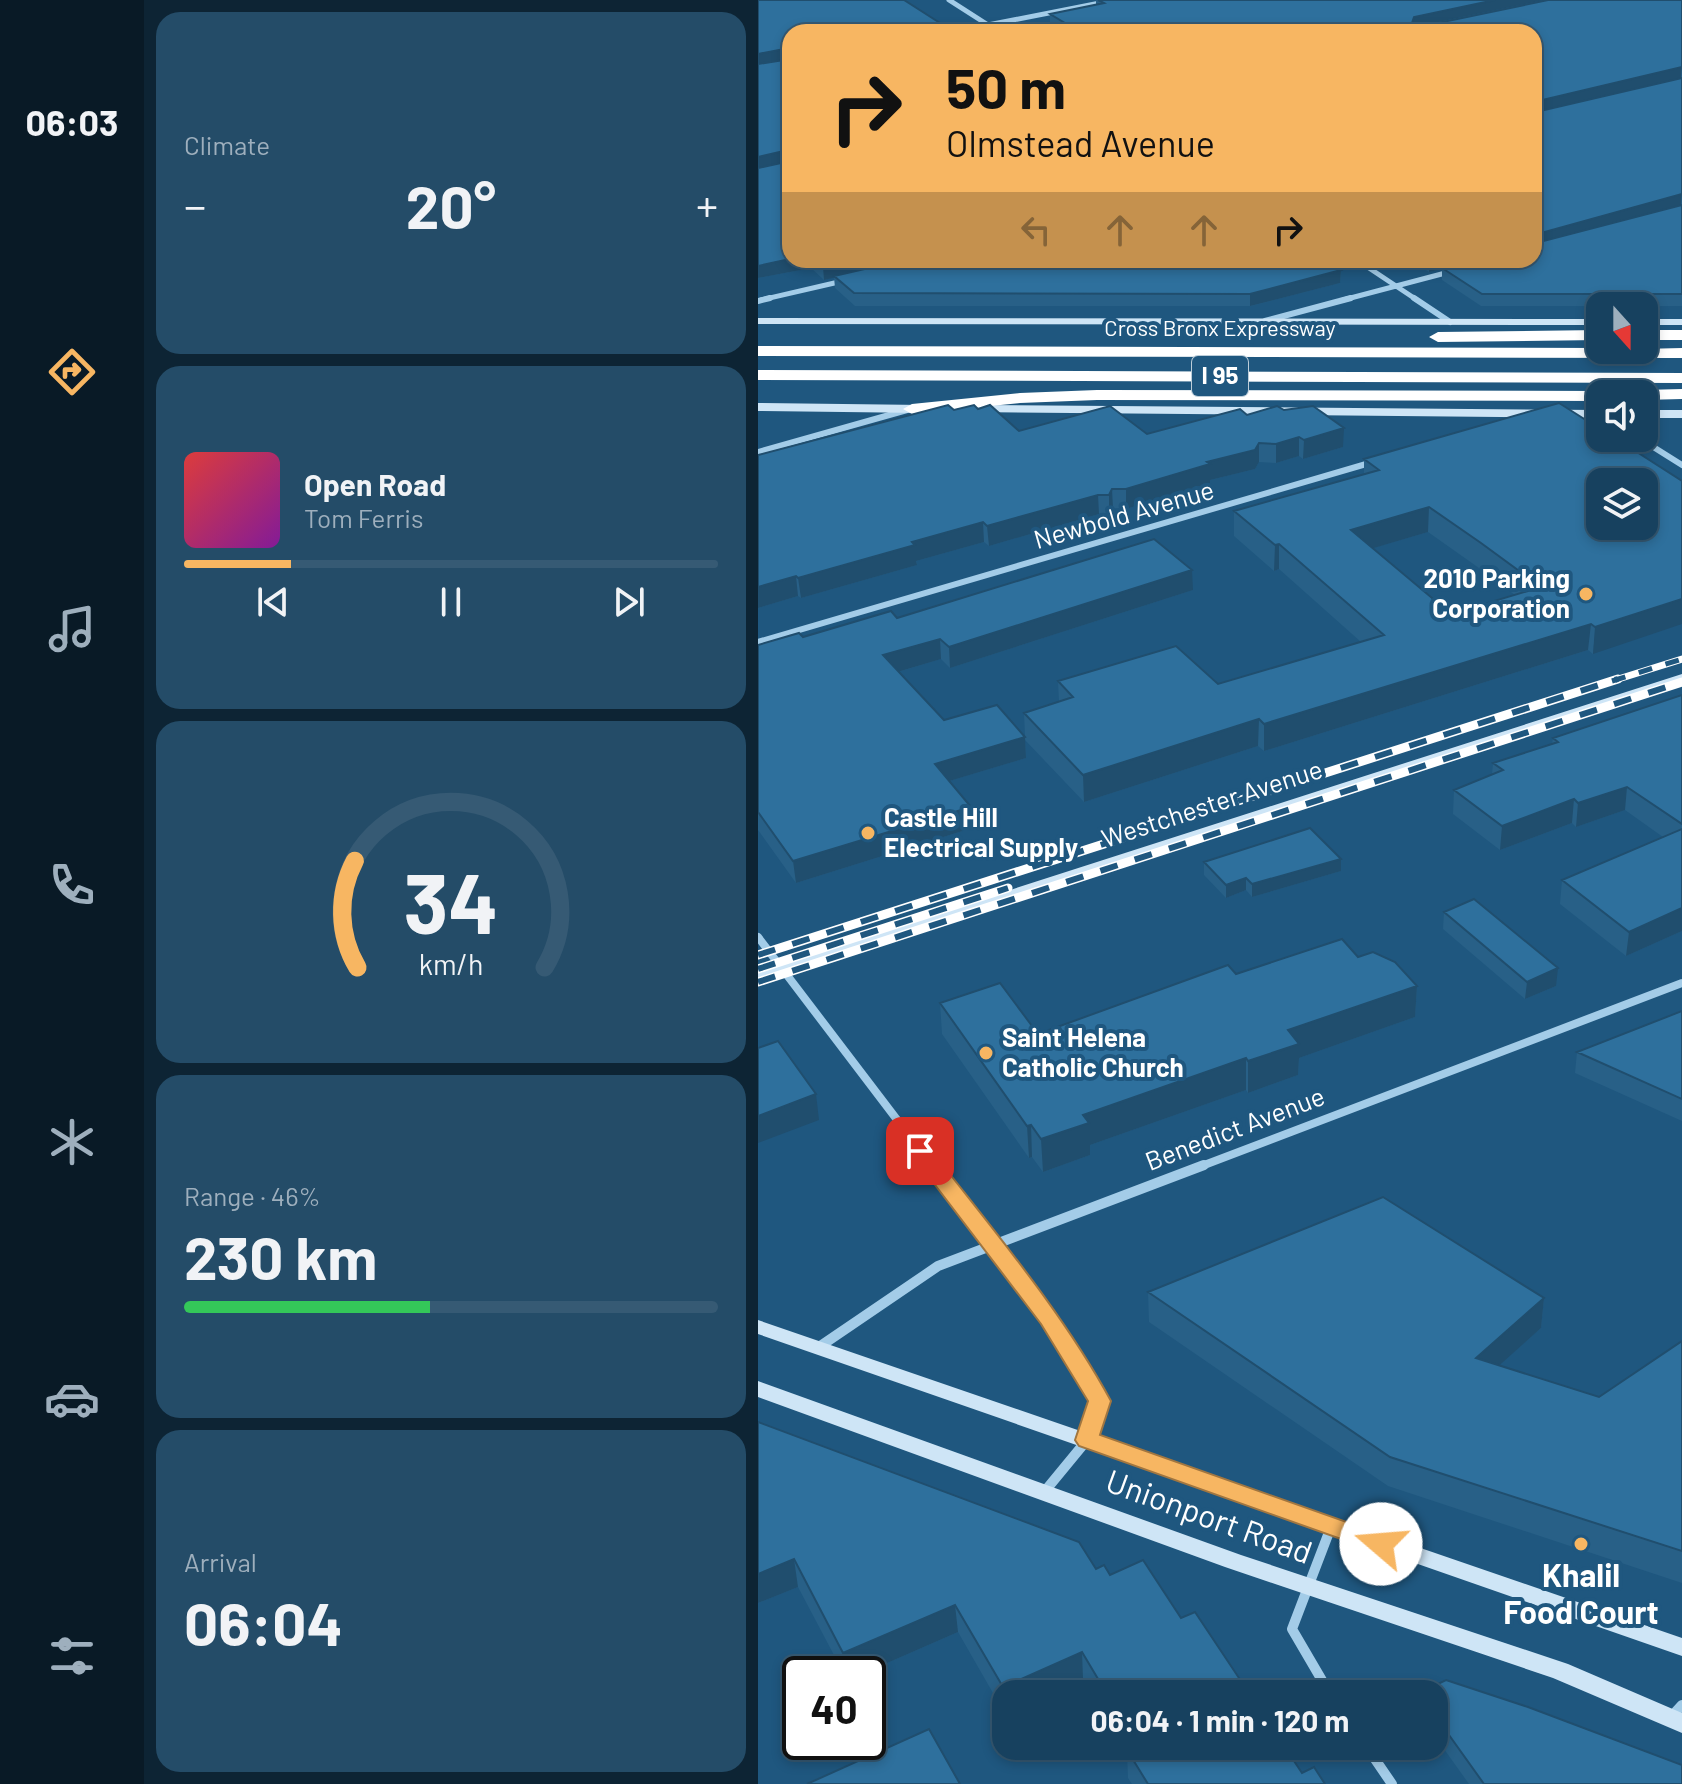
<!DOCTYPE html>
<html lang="en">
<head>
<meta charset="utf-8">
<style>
	body { margin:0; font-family:Barlow,sans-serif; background:#244c68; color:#f1f3f6; height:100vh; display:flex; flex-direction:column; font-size:30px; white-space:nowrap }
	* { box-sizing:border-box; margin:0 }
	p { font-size:26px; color:#9eafbd }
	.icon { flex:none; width:44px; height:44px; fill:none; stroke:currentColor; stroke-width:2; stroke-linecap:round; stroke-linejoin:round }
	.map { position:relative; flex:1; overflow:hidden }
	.panel { display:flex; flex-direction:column; gap:12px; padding:12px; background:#0d2434; width:614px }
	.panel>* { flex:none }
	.top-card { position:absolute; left:24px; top:24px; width:760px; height:244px; border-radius:24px; box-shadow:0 4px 12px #0003,0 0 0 2px #365a74; background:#f7b662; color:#111; overflow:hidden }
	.needle { width:52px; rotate:159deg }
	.tools { position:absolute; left:828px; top:292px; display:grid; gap:16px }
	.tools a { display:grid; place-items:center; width:72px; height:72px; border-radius:16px; background:#17415f; box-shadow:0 4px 12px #0003,0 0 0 2px #365a74; font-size:40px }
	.speed { position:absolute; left:24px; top:1656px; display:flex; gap:16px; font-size:40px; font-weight:700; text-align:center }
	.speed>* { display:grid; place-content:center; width:104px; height:104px; border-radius:50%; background:#17415f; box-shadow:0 4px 12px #0003,0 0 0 2px #365a74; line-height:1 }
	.speed .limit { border:4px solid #111; border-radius:12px; background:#fff; color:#111 }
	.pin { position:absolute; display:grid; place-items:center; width:68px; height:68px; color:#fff; margin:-34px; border-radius:16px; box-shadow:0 4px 12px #0006 }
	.me { position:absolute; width:88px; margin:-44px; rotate:288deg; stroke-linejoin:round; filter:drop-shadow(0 0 6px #0008) }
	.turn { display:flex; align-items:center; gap:28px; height:168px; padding:0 32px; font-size:36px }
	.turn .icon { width:104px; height:104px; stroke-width:2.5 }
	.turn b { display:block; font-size:56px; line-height:68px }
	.lanes { display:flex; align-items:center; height:76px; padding:0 32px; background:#0003; justify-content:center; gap:40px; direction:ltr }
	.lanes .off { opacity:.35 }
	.big { font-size:60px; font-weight:700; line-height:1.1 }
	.panel .widget { flex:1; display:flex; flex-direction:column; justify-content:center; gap:12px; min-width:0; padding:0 28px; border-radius:24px; background:#244c68 }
	.panel .dial { align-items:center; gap:0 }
	.dial svg { height:208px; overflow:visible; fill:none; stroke:#365a74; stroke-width:7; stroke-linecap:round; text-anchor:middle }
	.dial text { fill:#f1f3f6; stroke:none }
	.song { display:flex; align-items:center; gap:24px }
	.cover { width:96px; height:96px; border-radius:12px; background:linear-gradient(135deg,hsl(0 70% 55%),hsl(290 70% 35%)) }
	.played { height:8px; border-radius:4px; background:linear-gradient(90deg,#f7b662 20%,#365a74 20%) }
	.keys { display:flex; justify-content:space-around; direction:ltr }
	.heat { display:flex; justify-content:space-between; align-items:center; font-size:44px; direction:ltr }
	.charge { height:12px; border-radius:6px; background:linear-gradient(90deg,#34c759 46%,#365a74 0) }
	.trip { position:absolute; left:234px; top:1680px; width:456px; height:80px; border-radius:24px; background:#17415f; box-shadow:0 4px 12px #0003,0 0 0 2px #365a74; font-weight:700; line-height:80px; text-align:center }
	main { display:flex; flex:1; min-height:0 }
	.tab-bar { display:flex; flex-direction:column; width:144px; justify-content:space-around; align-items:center; background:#091a26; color:#9eafbd }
	.tab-bar .icon { width:56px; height:56px }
	.tab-bar .selected { color:#f7b662 }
	.tab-bar b { font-size:36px; color:#f1f3f6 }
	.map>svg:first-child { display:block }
</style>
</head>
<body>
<main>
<nav class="tab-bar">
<b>06:03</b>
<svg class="icon selected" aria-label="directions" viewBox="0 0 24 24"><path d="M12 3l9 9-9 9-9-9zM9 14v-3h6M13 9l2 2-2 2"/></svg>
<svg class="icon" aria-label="music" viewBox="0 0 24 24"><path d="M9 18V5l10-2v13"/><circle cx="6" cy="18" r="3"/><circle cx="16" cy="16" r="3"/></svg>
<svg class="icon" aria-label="phone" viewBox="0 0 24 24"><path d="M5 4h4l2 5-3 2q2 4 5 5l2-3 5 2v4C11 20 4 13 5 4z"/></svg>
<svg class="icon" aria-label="climate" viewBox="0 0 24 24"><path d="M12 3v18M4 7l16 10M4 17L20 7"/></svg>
<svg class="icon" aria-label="car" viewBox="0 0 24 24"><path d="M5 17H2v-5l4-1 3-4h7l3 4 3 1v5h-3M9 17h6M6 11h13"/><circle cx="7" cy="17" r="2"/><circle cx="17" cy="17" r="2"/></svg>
<svg class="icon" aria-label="filters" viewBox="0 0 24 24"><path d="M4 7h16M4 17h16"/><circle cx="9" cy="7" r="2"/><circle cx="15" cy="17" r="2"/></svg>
</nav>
<section class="panel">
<div class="widget"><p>Climate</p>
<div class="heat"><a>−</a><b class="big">20°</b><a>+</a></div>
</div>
<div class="widget">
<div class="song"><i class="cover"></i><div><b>Open Road</b><p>Tom Ferris</p></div></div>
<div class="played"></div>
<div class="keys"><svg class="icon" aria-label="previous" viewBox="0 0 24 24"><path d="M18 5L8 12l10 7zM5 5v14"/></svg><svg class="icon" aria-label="pause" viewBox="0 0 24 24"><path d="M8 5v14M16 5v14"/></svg><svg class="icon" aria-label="next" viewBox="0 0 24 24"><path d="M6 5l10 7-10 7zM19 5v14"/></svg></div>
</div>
<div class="widget dial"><svg viewBox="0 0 100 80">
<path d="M14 69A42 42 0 1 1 86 69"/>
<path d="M14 69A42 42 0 0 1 13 28" stroke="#f7b662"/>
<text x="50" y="56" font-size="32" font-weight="700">34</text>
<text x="50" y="72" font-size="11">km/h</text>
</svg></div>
<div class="widget"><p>Range · 46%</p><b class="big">230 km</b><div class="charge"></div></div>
<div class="widget"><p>Arrival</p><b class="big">06:04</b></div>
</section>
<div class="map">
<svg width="924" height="1784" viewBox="0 0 924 1784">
	<rect width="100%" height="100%" fill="#1f577f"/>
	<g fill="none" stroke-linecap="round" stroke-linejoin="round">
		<path stroke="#a3cce8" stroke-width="5" d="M191 0 241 32
			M194 32 357 0
			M599 260 659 300
			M3 300 85 281
			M585 300 695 271"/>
		<path stroke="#a3cce8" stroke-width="6" d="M656 298 692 322
			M0 301 12 298
			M507 321 593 298
			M881 438 924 465
			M0 452 149 410
			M0 642 615 462"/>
		<path stroke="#a3cce8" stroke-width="8" d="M0 937 175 1167
			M441 1167 924 983"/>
		<path stroke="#a3cce8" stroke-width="10" d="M174 1165 291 1318 342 1401 329 1440 287 1491
			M61 1347 180 1266 446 1165
			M572 1694 534 1629 573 1527
			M913 1717 924 1705
			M608 1746 634 1784"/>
		<path fill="#cee5f6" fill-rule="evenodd" d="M0 318 842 319V325L0 324Z
			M886 319H924V325H886Z
			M0 403 166 405 172 409 166 413 0 411Z
			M218 405 842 410V418L214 412 212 409Z
			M886 410H924V418H886Z
			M924 674V683L0 982V971Z
			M0 1320 924 1638V1656L0 1334Z
			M0 1381 483 1555 810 1664 924 1713V1733L795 1678 467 1567 0 1397Z"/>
		<path fill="#fff" fill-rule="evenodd" d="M842 330V340L680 342 671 337 680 332Z
			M886 330H924V340H886Z
			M0 346 842 348V350L924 348V358L0 356Z
			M0 370 924 373V383L0 380Z
			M924 389V399L886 400V394H878L886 390Z
			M339 390 842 391 850 394H842V401L339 400 262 403 154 414 145 409 154 404 262 393Z"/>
		<defs>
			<path id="rail-far1" d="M854 681 924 659"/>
			<path id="rail" d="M0 955 860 679
				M0 969 250 888
				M0 982 924 682"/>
		</defs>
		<use href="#rail-far1" stroke="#fff" stroke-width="7"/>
		<use href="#rail" stroke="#fff" stroke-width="9"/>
		<use href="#rail-far1" stroke="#1f577f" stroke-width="5" stroke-dasharray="14" stroke-linecap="butt"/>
		<use href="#rail" stroke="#1f577f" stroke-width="6" stroke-dasharray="18" stroke-linecap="butt"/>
	</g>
	<path fill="#286087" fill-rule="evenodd" d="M0 0 32 32V260H567L583 270 582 283 492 306H97L77 288 76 277 66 280 53 268 0 278Z
		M338 0H786L660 27 924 0V306H723L684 280V269L671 272 653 260H776V32H304L292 24V14L338 5Z
		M220 409 261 431 389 434 489 415 585 447 545 459 541 456 518 463 501 462 497 469 452 480V483L368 509 355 508 351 514H341L231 546 226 542 158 561 159 565 43 598 40 596 0 608 196 410Z
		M857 438 835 654 830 650 506 751 500 746 326 802 267 740 268 758 191 781 213 807 214 828 38 883 0 830V645L45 637 139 618 435 590 192 668 183 659 140 672 186 720 267 736 266 713 301 702 300 681 460 684 603 642 521 569 516 571 476 536V511L606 475V459ZM670 532 721 568 757 595 693 614 615 548Z
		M924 695V931L868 956 802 904 804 880 905 837 867 810 818 827 814 823 742 850 695 814 696 790 734 775 735 763 794 744 795 738Z
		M583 859V871L494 897 488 890 468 898 446 875V862Z
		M686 912 798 986 767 999 685 929Z
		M600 957 659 986 657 1017 541 1058 540 1075 490 1093 488 1090 332 1145V1155L285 1172 274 1157 271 1158 184 1034 182 1003 280 1034 478 974Z
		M924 1011V1121L817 1073 819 1052Z
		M390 1292 786 1298 783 1328 741 1365 841 1397 924 1341V1583L630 1486 391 1322Z
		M0 1422 352 1575 423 1618 485 1684V1694H334L325 1679 292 1694H248L247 1714 200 1632 104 1674H86L40 1587 0 1603Z
		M688 1680 770 1707 924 1765V1784H711L676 1735V1694H661Z
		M365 1746H526L544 1773 567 1784H374L370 1778 369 1753Z"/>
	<path fill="#204e6e" d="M737 0H786L656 27 654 23 656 17Z
		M31 48 32 59 0 65V54Z
		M924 67 923 78 776 113V102Z
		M30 150 32 162 0 169V157Z
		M924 194 923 206 776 246V235Z
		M32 259 52 260 53 268 0 278V266Z
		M97 260H150L66 280 65 267Z
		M672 260H722L671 272Z
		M583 270 582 283 492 306V294Z
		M586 428 585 447 545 459 546 440Z
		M541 437V456L518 463V444Z
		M501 443V462L497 469 452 480V483L368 509V489Z
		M354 489 355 508 351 514V495Z
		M340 495 341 514 231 546 229 526Z
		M671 507 670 532 592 555 593 530Z
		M225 522 226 542 158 561 159 565 43 598 40 578 154 542Z
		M521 544V569L516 571 517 545Z
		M434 570 435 590 192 668 191 647Z
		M38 576 40 596 0 608V587Z
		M924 599V624L835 654 837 627Z
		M833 624 830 650 506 751V724Z
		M182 639 183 659 126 676 125 655Z
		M501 719 500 746 326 802 325 775Z
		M267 737 268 758 178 785 177 764Z
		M869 787 867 810 818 827 820 803Z
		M816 799 814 823 742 850 744 826Z
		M213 807 214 828 38 883 35 861Z
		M583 859V871L494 897V884Z
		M488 878V890L468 898V885Z
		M924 908V931L868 956 871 932Z
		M800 968 798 986 767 999 769 982Z
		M659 986 657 1017 541 1058 540 1075 490 1093V1061L530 1030Z
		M488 1058V1090L332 1145V1155L285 1172 283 1139 325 1115Z
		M58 1094 61 1120 0 1143V1116Z
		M273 1125 274 1157 271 1158 269 1126Z
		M786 1298 783 1328 716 1388 718 1358Z
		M36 1559 40 1587 0 1603V1574Z
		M197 1605 200 1632 104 1674H88L85 1653Z
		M324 1652 325 1679 292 1694H248L247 1714 245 1687Z
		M485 1684V1694H478V1687Z"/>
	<path fill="#2e709d" stroke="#204e6e" stroke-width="2" fill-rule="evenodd" d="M0 0H146L196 32H32V49L31 48 0 54Z
		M340 0H737L656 17 654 23 661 27 790 0H924V67L776 102V32H322L292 14 346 3Z
		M32 59V151L30 150 0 157V64Z
		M924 78V194L776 235V111L778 112Z
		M32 161V259L0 266V168Z
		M924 205V294H724L684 268 714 260H776V242L778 243Z
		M57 260H97L65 267Z
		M146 260H567L583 270 492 294 96 293 76 276Z
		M801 403 842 429V438H857L924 481V599L837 627 833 624 506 724 501 719 325 775 266 713 315 697 300 681 418 646 460 684 626 635 521 544 517 545 476 511 621 470 606 459ZM842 482H886V526H842ZM671 507 723 543 783 587 693 614 593 530Z
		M190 405 196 410 216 405 220 409 232 405 261 431 352 406 389 434 482 409 489 415 519 406 526 410 555 406 586 428 546 440 541 437 518 444 501 443 497 450 449 462 452 464 368 489H354L351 495H340L229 526 225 522 154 542 157 545 40 578 38 576 0 587V455Z
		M396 539 434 570 191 647 182 639 125 655 186 720 239 705 267 737 177 764 213 807 35 861 0 812V645L41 633 45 637 133 611 139 618Z
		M924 695V824L869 787 820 803 816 799 744 826 696 790 745 770 735 763 800 742 795 738Z
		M552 828 583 859 494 884 488 878 468 885 446 862Z
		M924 829V908L871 932 804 880Z
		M716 899 800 968 769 982 686 912Z
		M584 939 600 957 615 952 637 962 659 986 530 1030 541 1044 490 1061 488 1058 325 1115 331 1123 283 1139 273 1125 269 1126 182 1003 242 983 280 1034 470 965 478 974Z
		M924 1011V1099L819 1052Z
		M20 1041 58 1094 0 1116V1048Z
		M625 1197 786 1298 718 1358 841 1397 924 1341V1551L632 1457 390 1292Z
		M0 1422 321 1542 338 1569 346 1565 352 1575 385 1560 423 1618 437 1612 485 1684 478 1687 483 1694H349L324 1652 245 1687 197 1605 85 1653 36 1559 0 1574Z
		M688 1680 770 1707 924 1765V1784H726L676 1714V1694H662L661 1693Z
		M171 1729 202 1784H49Z
		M378 1746H526L544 1773 556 1767 567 1784H390L369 1750Z"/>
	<path fill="#f7b662" stroke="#a17640" stroke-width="2" d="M162 1144 170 1146C234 1229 303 1309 353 1401L342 1435 631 1537 635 1544 631 1550 623 1553 614 1550 321 1446 317 1440 330 1401 283 1324 155 1156 152 1151 155 1146Z"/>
	<g fill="#f7b662" stroke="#1f577f" stroke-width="3">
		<circle cx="828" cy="594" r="8"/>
		<circle cx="110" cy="833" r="8"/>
		<circle cx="228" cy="1053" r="8"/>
		<circle cx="823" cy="1544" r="8"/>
	</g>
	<g text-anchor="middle" stroke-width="8" stroke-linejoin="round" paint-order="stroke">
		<g font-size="22" fill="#fff" stroke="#1f577f">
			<text x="462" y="336">Cross Bronx Expressway</text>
		</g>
		<rect fill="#1f577f" stroke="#bccdd9" stroke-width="2" x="434" y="356" width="56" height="40" rx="6"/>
		<g font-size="24" font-weight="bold" fill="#fff">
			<text x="462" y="384">I 95</text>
		</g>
		<g font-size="26" fill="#fff" stroke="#1f577f">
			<text transform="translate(366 515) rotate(-16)" y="9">Newbold Avenue</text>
			<text transform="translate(454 804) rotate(-18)" y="9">Westchester Avenue</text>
			<text transform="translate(477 1129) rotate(-21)" y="9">Benedict Avenue</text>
		</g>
		<g font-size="26" font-weight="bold" fill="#fff" stroke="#1f577f" text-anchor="start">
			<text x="812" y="588" text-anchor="end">2010 Parking<tspan x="812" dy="30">Corporation</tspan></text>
			<text x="126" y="827">Castle Hill<tspan x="126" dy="30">Electrical Supply</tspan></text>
			<text x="244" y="1047">Saint Helena<tspan x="244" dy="30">Catholic Church</tspan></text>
		</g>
		<g font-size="32" fill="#fff" stroke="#1f577f">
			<text transform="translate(451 1517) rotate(20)" y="11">Unionport Road</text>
		</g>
		<g font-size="32" font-weight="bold" fill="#fff" stroke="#1f577f">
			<text x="823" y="1587">Khalil<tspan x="823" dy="37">Food Court</tspan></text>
		</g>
	</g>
</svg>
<div class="tools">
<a><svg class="needle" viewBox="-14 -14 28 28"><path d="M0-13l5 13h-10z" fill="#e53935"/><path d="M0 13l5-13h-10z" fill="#9eafbd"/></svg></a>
<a><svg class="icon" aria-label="sound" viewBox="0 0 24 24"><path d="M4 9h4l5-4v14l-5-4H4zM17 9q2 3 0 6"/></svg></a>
<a><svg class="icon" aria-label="layers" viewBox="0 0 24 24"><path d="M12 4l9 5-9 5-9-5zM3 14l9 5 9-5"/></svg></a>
</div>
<div class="speed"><div class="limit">40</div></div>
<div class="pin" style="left:162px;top:1151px;background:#d93025"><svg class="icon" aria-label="arrive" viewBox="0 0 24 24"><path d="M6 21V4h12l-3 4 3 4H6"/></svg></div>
<svg class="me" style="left:623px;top:1544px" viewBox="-20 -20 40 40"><circle r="19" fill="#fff"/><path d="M0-13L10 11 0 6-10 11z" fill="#f7b662"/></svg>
<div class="trip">06:04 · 1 min · 120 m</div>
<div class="top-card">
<div class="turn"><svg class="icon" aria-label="right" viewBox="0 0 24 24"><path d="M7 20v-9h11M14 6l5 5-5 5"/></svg><div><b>50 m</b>Olmstead Avenue</div></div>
<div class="lanes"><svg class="icon off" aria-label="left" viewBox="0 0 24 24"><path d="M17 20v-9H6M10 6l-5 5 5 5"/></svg><svg class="icon off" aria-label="ahead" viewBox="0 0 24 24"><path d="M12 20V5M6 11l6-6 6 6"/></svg><svg class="icon off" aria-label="ahead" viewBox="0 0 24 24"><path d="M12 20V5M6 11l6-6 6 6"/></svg><svg class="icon" aria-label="right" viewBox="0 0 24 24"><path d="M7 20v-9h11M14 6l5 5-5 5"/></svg></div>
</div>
</div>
</main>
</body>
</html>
